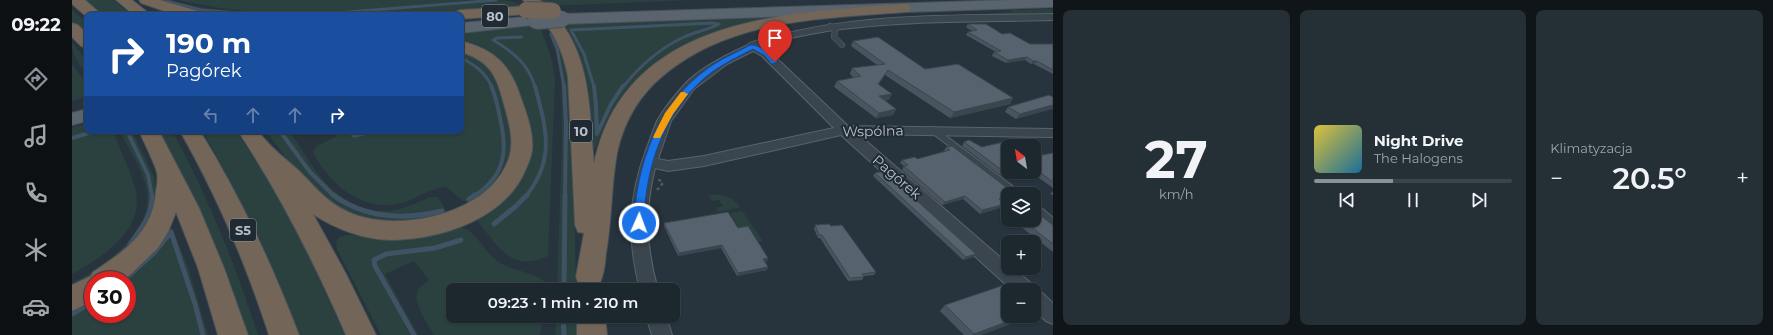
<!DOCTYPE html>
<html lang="pl">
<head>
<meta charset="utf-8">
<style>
	body { margin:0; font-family:Montserrat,sans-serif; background:#252f36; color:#f1f3f6; height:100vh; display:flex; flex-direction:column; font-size:15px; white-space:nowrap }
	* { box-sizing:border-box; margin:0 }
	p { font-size:13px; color:#a0a5aa }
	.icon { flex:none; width:22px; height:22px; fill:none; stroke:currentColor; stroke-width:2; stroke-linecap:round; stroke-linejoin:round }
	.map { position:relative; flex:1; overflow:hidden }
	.drawer { display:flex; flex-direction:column; gap:10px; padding:10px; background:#101519; width:720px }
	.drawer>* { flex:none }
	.top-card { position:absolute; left:12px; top:12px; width:380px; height:122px; border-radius:8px; box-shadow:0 1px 3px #0004,0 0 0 1px #3b444a; background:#1a4fa0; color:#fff; overflow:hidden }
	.needle { width:26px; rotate:329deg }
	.fabs { position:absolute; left:929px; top:139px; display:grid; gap:8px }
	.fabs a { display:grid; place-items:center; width:40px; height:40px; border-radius:8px; background:#1d272e; box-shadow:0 1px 3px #0004,0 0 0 1px #3b444a; font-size:20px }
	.speed { position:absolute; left:12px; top:271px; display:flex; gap:8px; font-size:20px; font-weight:700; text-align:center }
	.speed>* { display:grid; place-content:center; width:52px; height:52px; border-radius:50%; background:#1d272e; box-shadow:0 1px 3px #0004,0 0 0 1px #3b444a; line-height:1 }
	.speed .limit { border:6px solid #d22; background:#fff; color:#111 }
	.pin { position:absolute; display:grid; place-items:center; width:34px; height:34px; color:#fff; margin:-41px -17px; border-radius:50% 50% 50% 0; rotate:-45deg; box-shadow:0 0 4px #0007 }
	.pin .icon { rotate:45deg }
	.me { position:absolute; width:44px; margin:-22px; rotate:2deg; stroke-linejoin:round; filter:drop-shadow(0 0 3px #0008) }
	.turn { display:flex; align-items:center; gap:14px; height:84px; padding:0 16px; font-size:18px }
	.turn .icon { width:52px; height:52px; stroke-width:2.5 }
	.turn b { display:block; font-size:28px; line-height:34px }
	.lanes { display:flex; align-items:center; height:38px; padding:0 16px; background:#0003; justify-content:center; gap:20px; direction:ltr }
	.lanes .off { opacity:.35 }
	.big { font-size:30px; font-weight:600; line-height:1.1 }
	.drawer .card { flex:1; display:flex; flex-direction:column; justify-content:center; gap:6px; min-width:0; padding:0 14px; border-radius:8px; background:#252f36 }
	.drawer .dial { align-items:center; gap:0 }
	.dial b { font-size:52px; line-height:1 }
	.song { display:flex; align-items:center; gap:12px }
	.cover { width:48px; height:48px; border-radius:6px; background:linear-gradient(135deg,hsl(50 70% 55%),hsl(200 70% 35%)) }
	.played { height:4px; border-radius:2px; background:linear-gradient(90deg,#8c9099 40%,#3b444a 40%) }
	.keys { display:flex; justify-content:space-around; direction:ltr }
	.heat { display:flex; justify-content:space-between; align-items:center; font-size:22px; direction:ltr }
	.drawer .tiles { flex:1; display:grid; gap:10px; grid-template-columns:repeat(3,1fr) }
	.trip { position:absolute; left:374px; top:283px; width:234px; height:40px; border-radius:8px; background:#1d272e; box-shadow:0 1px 3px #0004,0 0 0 1px #3b444a; font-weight:600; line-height:40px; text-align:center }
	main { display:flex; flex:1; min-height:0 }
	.tab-bar { display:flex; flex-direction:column; width:72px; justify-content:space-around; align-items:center; background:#0c1012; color:#a0a5aa }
	.tab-bar .icon { width:28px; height:28px }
	.tab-bar .current { color:#8c9099 }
	.tab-bar b { font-size:18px; color:#f1f3f6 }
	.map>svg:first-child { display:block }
</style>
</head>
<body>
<main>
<nav class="tab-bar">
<b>09:22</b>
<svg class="icon current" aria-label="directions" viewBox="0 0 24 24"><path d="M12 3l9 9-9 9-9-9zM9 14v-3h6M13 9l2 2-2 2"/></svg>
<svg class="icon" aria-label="music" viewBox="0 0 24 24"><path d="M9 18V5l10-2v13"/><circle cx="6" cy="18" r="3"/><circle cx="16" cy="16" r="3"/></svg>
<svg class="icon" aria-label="phone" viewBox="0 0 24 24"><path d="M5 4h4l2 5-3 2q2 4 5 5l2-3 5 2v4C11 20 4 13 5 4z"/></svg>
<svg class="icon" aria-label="climate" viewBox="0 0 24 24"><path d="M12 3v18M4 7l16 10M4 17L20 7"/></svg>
<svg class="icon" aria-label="car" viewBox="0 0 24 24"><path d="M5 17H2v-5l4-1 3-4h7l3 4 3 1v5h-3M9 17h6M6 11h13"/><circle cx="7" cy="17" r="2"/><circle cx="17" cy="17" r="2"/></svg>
</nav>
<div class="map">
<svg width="981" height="335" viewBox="0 0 981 335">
	<rect width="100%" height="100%" fill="#27343e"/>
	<path fill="#2a4140" d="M11 0H41L60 15H30Z
		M80 0H94L144 10 222 14 295 10 417 0C428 0 442 0 450 6L367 15H141L112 10Z
		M107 0H397C302 8 202 24 107 0Z
		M468 0H621L475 6Z
		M930 0H981L485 14 554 11Z
		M981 9V15L893 17 890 15 940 12 939 10Z
		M0 10 15 23V37L0 22Z
		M712 15C627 31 556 61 524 148H522C517 106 519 59 490 25L510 22Z
		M467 24 479 57 483 80 476 256C440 273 427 248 407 223L406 219 408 214 443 184 444 85 434 68 389 43V31Z
		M476 25 491 53 496 76 502 188 504 290H485L490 140 489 78 488 64 477 34Z
		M0 42 15 61V73C6 65 0 54 0 42Z
		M389 50 398 53 418 67 433 97 441 148 430 178 402 204 390 200 374 187C360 188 346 197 333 202 294 215 258 186 241 152L245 146 265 136 261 131H276L281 138 314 131H389Z
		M0 64 8 75 15 82V96L0 101Z
		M15 124V131H41C48 151 59 170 64 191 72 230 30 258 0 274V127Z
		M48 131H60L82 177 85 202 68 240 0 291V283C35 266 87 228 73 183 68 165 56 148 48 131Z
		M84 131H100C136 196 163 264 186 335H166Z
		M131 131H164L190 170 232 246 273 335H227L204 277 159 183Z
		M194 131H216C227 143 234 158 244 171 264 198 292 217 327 209 338 206 349 201 359 197H366C371 205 377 211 369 218L314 224 273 214 227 175Z
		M636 195C648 193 660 197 668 206L666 208 646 212 644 208 651 206 647 200 640 201Z
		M668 211 671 212 691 241 686 242 676 227 667 228 658 213Z
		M388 227C404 230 411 250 424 260 438 271 457 270 472 281L474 289 381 290V316H471L468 335H362C356 324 338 300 347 288 350 285 354 283 357 280L342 261 313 274 346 335H309L265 249 264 241 267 237 274 235H284L306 238Z
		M100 228 116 267 136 335H0V307L21 296V314H55V280H46Z
		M485 316H505V335H483Z"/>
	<path fill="#3f5365" d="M276 131H314L281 138Z"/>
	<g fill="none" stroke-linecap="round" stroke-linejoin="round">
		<path stroke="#3f5365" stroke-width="3" d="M91 0 129 10 195 15
			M239 15 424 0
			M479 34 485 48 492 87
			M450 37 425 38 421 40C441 52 456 63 463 87
			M389 58C403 65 413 72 420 87
			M522 87 512 54 499 30 640 23 647 24C636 30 623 32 612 37 588 48 567 67 551 87"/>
		<path stroke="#3f5365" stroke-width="4" d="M492 86 494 124 493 196
			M522 86 524 106 525 134 539 104 551 86
			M55 131 76 175 80 196
			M208 131 238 172 262 196
			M0 138 23 131
			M402 196C433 176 436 152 428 118 426 107 424 96 419 86
			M454 196C484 159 474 128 463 86"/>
		<path stroke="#3f5365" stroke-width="5" d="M261 195C294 219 332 220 370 211
			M397 199 403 195
			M422 224 443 207 455 195
			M58 244C69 229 81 215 80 195
			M52 280 82 253 99 232 123 304 131 335
			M492 290 493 195
			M0 314 21 301
			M491 316 492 335
			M342 335 303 266 302 260 314 254 363 248 389 240"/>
		<defs>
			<path id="lane-far2" d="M758 26 763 31 762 37 770 45"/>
			<path id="lane-far1" d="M861 130 946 194"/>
			<path id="lane" d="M962 207 981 223"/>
			<path id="street" d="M981 14V20C906 22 830 20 755 31 734 35 710 38 690 47L698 52 776 126 981 129V137L786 134 936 264V268H941L960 284 962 290 969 292 981 303V324L974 321 962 310V290H940L769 135 632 166 596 171 583 168C572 212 574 247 586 290H568C555 239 556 198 574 150 578 140 581 130 585 121 591 110 604 94 613 84 628 68 654 55 674 46 679 40 693 39 700 37 791 12 887 16 981 14ZM681 51 690 56 762 128 632 156 596 161 586 159 599 121 622 89 655 64Z
				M574 316H594L600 335H580Z"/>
			<path id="primary" d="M939 0H981V7L490 24 485 22 482 19 485 16 490 14Z
				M464 16 469 18 472 21 469 24 389 33V23Z
				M15 109V121L0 125V113Z"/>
			<path id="highway" d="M0 0H13L30 15H15V17L0 4Z
				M44 0H60L79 15H62Z
				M67 0H88L129 12 132 15H104L69 3Z
				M451 0C455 0 462 0 466 0 473 1 480 11 484 16 520 59 517 111 522 164 552 17 712 13 832 4L837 5 839 8 837 11 832 12C749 19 660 19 593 74 567 95 552 121 545 153 539 186 540 220 534 253 533 264 532 275 527 285L517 288 507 285 504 277 512 233 506 232 503 225 496 77C491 51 481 28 461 10L459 13 454 14 389 19V15H380L383 12 388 10 457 6Z
				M0 23 6 25 15 34V48L9 46 0 37Z
				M389 41C423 50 438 64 449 98 455 115 462 133 460 151 459 158 456 164 453 171 432 219 370 239 320 240 293 240 263 229 241 214L274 274 304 335H274C243 264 209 196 166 131H186C198 147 210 156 225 169 245 188 254 203 281 214 330 233 419 213 437 158 443 140 436 119 431 101 424 74 417 61 389 52Z
				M67 131H87L127 208 152 268 176 335H146L126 268 104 212 96 232 86 248 59 274 51 280H21V301L0 311V285L19 276 21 272C53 251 81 232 84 191 85 186 86 178 85 173 84 166 71 140 67 131Z
				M108 131H128C168 196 200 264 227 335H197C174 264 145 196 108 131Z
				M505 316H533L535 335H505Z"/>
		</defs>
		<use href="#lane-far2" stroke="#59636c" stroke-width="6"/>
		<use href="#lane-far1" stroke="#59636c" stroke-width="8"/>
		<use href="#lane" stroke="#59636c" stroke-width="10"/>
		<use href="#street" stroke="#59636c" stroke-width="2"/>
		<use href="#primary" stroke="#48515a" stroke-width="2"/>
		<use href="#highway" stroke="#465059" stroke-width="2"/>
		<path stroke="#495d5d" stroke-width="2.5" stroke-dasharray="3 3" stroke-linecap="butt" d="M585 190 591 183 586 179"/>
		<use href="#lane-far2" stroke="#3b454e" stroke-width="5"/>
		<use href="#lane-far1" stroke="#3b454e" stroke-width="6"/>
		<use href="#lane" stroke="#3b454e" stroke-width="8"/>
		<use href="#street" fill="#3b454e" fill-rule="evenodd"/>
		<use href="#primary" fill="#59646e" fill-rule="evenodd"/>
		<use href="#highway" fill="#736659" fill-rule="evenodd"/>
		<defs>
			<path id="primary-bridge" d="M464 21 490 19"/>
			<path id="highway-bridge" d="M454 10 481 11"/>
		</defs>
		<use href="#primary-bridge" stroke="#48515a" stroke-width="18" stroke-linecap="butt"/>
		<use href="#highway-bridge" stroke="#465059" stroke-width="18" stroke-linecap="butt"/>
		<use href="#primary-bridge" stroke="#59646e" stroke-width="16"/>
		<use href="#highway-bridge" stroke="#736659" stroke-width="16"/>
	</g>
	<path fill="#4a545f" d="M896 24 930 34 958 44H981V74L962 64H959L953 60 934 63 920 56 922 52H924L894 35 896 32 900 31 894 27Z
		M781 41 853 69 941 98 938 104 878 118 813 75 807 84 817 100H813L824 109 821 115 804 118 762 87 765 81 782 78 778 74 780 68 805 65 779 46Z
		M977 95 944 119 933 112 936 107Z
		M892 142 936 172 931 177 890 146Z
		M874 147 936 194V199L930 201 934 204 931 207 908 214 891 199 870 205 830 170 832 166 828 163 830 160 845 159 874 152 872 151Z
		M962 150 970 155 981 153V188L959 172H962Z
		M803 173 901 257 891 260 801 176Z
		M981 191V195L978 194Z
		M947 220H962L981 225V252L944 223Z
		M592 223 696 258 695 261 693 262 695 270 665 276 649 248 606 256 592 226Z
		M743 225 759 226 804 272 802 275 792 276 790 280 776 281 748 238H746L742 229Z
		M873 305 959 316 909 335H892L868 311Z"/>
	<path fill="#3c454d" d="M955 57 953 60 934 63 936 60Z
		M961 61H965L962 64H959Z
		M820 94 817 100 805 102 807 96Z
		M941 98 938 104 878 118 882 112Z
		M981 105V109L944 119 948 114Z
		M824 109 821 115 804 118 807 113Z
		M936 172H949L931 177 934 173Z
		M893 196 891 199 870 205 873 202Z
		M936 197V199L925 203 927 199Z
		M934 204 931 207 908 214 910 210Z
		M650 245 649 248 606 256 607 253Z
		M904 254 901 257 891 260 894 257Z
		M696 258 695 261 690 262 691 259Z
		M696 267 695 270 665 276 666 273Z
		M950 316H959L909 335H901L902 334Z"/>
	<path fill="#56626e" stroke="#3c454d" d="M896 24H914L930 34 938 33 958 44H981V70L965 61H961L955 57 936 60 922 52 929 51 896 32 905 30Z
		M806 37 853 69 886 64 941 98 882 112 816 70 806 84 820 94 807 96 824 109 807 113 765 81 789 76 780 68 813 64 781 41Z
		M977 95 981 97V105L948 114 936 107Z
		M944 139 956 146H936V172L934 173 892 142 897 140 910 147Z
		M880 146 943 194H936V197L927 199 934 204 910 210 893 196 873 202 832 166 836 165 830 160 843 157 845 159 878 150 874 147Z
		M962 150 970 155 981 153V182L962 168Z
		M812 171 904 254 894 257 803 173Z
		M656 212 666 228 676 226 696 258 691 259 696 267 666 273 650 245 607 253 592 223Z
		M965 213 981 225V244L950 220H962V214Z
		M757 224 759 226 770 225 804 272 790 274 792 277 778 278 750 235H747L743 225Z
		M935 284 941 290H936V316H950L902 334 873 305Z"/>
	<path fill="#1a73e8" stroke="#114b97" d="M678 45C688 44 700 55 706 62L700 64 692 55 681 49C667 56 653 63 640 72 593 107 573 166 572 223L571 226H564L562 223C564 165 586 104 635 69 648 59 664 53 678 45Z"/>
	<path fill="#f59e0b" d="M609 92H612L616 94 601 114 588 138H582L581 137 593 113Z"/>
	<g text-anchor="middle" stroke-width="4" stroke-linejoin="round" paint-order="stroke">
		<g fill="#202a33" stroke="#8a939c" stroke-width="1">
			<rect x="410" y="5" width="26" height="22" rx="3"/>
			<rect x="498" y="120" width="22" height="22" rx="3"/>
			<rect x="158" y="219" width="26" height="22" rx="3"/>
		</g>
		<g font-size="13" font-weight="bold" fill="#b8c0c9">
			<text x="423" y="21">80</text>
			<text x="509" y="136">10</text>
			<text x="171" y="235">S5</text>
		</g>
		<g font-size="14" fill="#b8c0c9" stroke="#202a33">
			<text transform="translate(801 131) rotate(-1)" y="5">Wspólna</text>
			<text transform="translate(825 177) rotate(41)" y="5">Pagórek</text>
		</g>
	</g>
</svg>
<div class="fabs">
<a><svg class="needle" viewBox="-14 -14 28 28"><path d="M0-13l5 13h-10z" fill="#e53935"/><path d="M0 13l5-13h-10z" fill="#a0a5aa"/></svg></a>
<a><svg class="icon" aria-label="layers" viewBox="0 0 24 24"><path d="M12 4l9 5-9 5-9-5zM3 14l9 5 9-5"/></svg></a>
<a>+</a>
<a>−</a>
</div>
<div class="speed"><div class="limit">30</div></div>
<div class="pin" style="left:703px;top:62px;background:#d93025"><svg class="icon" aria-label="arrive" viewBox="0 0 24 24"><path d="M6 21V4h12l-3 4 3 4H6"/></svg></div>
<svg class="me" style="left:567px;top:223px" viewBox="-20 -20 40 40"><circle r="17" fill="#1a73e8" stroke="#fff" stroke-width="3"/><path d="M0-11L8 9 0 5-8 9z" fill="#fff"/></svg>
<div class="trip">09:23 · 1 min · 210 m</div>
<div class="top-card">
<div class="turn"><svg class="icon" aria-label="right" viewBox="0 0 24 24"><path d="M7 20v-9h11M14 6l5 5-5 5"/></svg><div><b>190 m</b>Pagórek</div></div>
<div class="lanes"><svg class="icon off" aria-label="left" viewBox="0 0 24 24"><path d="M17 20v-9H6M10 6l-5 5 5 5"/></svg><svg class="icon off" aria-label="ahead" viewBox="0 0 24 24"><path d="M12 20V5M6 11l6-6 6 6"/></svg><svg class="icon off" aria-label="ahead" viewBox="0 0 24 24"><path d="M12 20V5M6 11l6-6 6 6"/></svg><svg class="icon" aria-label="right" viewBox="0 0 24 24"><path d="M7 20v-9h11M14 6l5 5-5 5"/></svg></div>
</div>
</div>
<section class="drawer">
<div class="tiles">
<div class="card dial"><b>27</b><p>km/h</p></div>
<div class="card">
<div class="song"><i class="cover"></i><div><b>Night Drive</b><p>The Halogens</p></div></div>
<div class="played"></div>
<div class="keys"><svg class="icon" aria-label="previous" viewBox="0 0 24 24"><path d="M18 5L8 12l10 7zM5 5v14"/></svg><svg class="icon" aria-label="pause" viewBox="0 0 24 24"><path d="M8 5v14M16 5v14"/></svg><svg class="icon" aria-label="next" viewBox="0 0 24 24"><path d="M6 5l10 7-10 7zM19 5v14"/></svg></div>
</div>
<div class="card"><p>Klimatyzacja</p>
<div class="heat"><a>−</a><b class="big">20.5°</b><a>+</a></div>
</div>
</div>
</section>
</main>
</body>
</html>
